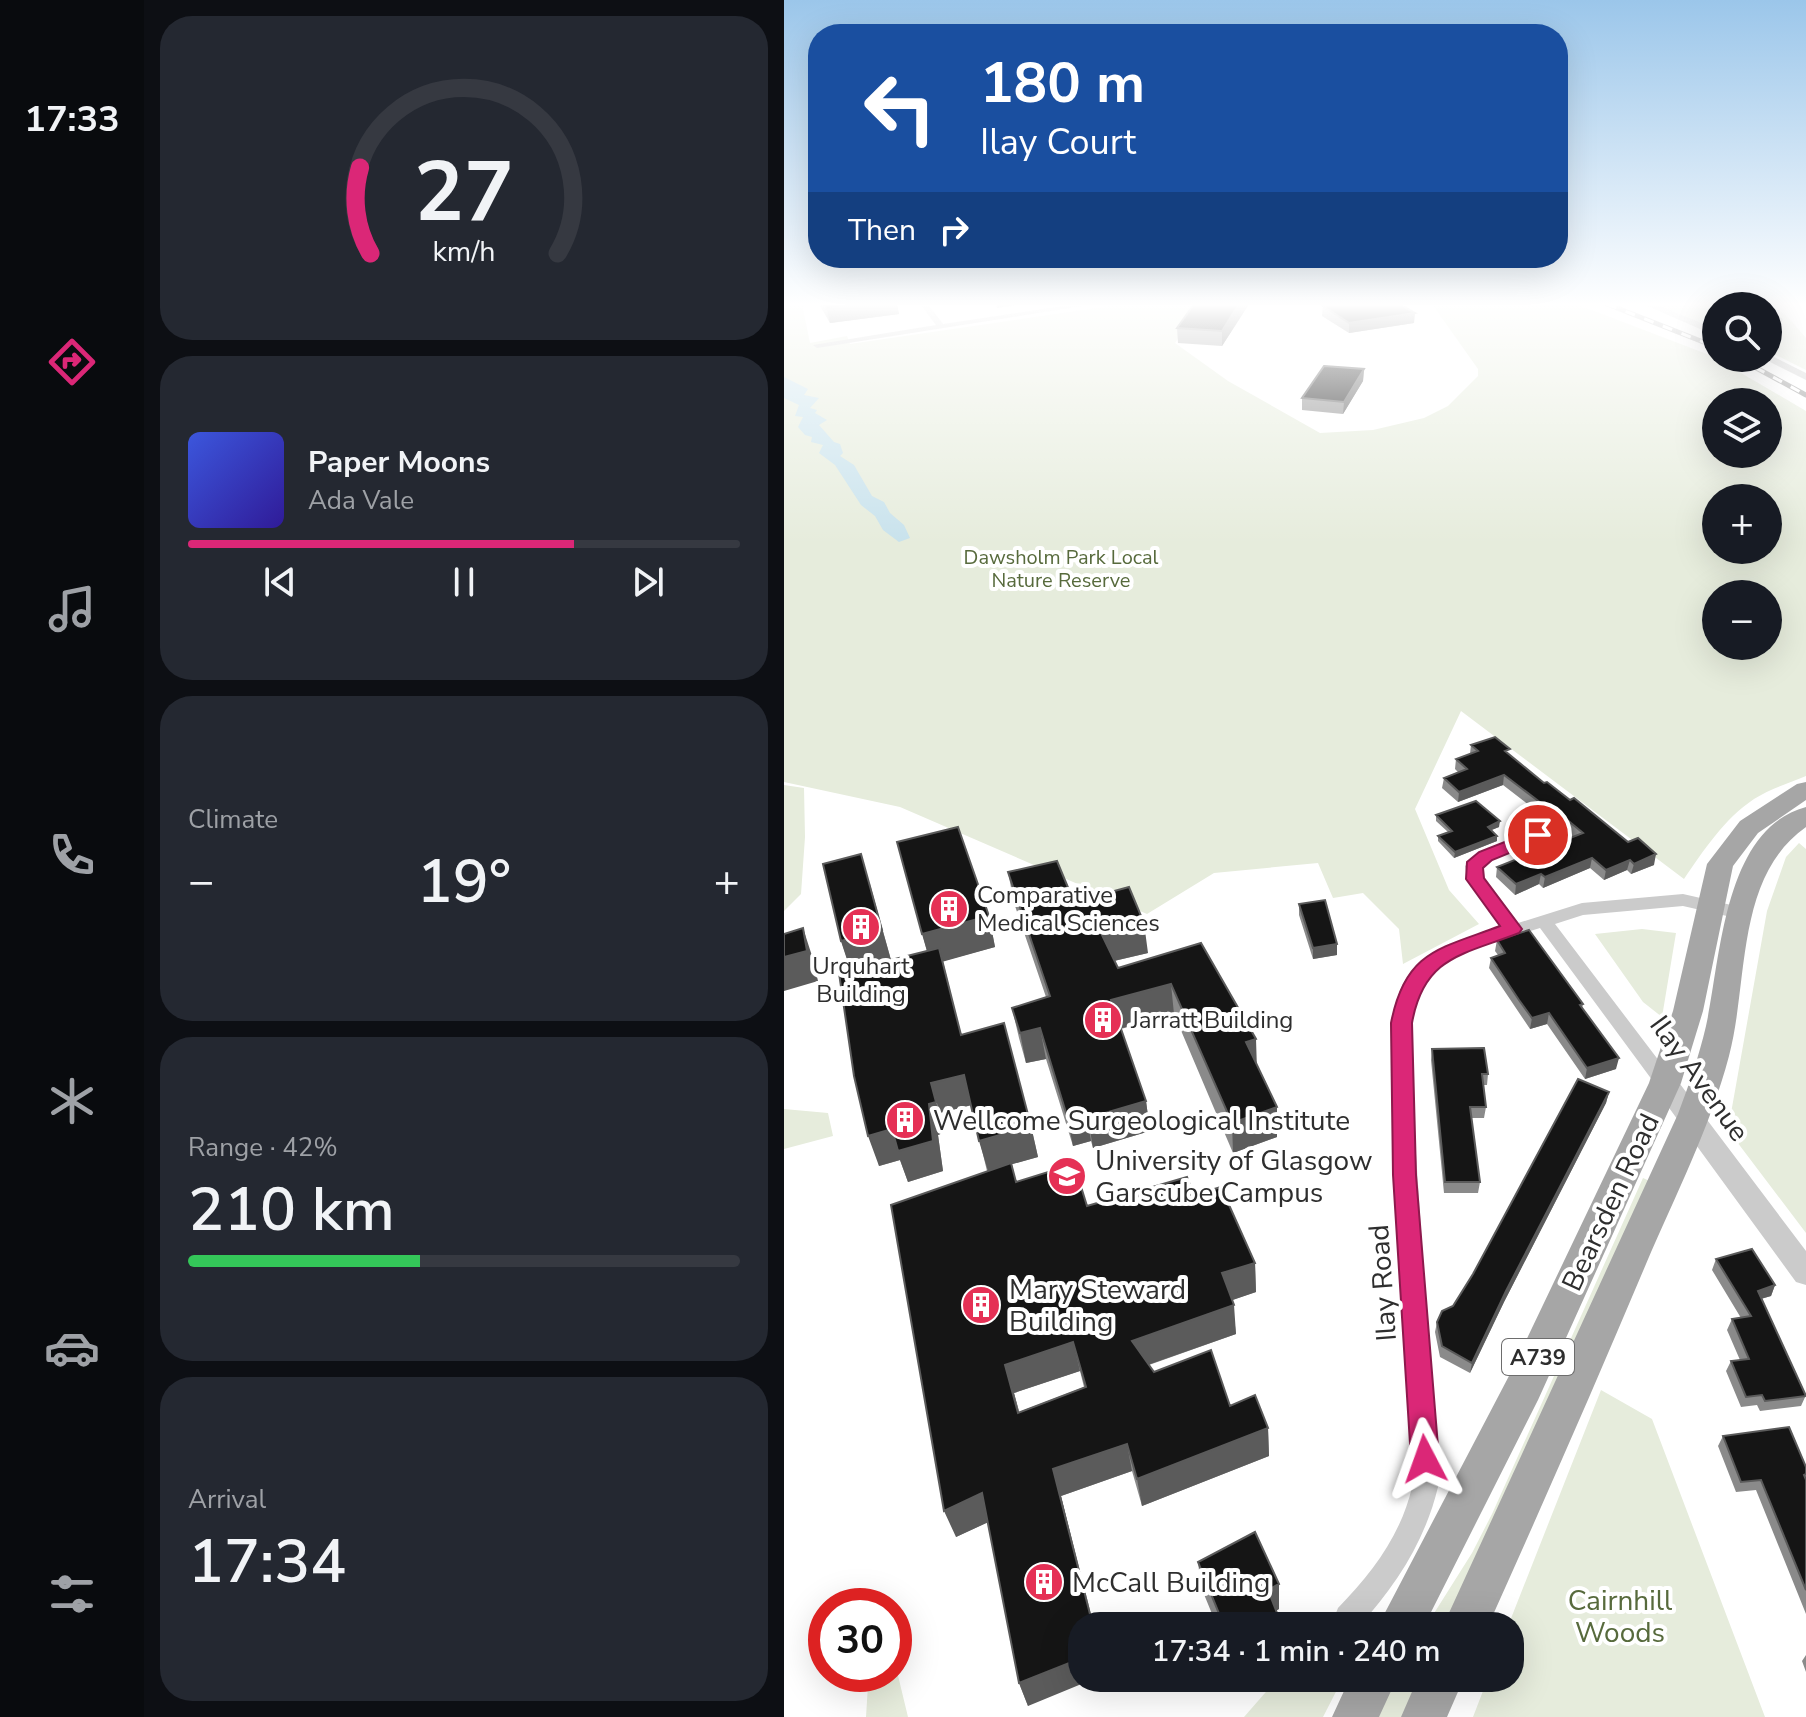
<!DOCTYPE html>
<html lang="en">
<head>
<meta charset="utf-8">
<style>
	body { margin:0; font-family:"Nunito Sans",sans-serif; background:#242831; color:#f1f3f6; height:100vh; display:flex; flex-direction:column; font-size:30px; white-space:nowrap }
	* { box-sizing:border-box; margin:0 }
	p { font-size:26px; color:#9ea1a6 }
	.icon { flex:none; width:44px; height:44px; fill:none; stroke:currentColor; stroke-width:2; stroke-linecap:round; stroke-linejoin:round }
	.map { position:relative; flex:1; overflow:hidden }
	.panel { display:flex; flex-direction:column; gap:16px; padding:16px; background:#0d0f14; width:640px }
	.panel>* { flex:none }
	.guide { position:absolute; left:24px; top:24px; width:760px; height:244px; border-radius:32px; box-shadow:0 8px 32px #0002; background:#1a4fa0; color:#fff; overflow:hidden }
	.buttons { position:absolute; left:918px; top:292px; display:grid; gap:16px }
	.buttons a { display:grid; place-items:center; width:80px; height:80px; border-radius:50%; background:#171b24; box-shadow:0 8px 32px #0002; font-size:40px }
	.speed { position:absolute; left:24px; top:1588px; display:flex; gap:16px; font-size:40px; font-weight:700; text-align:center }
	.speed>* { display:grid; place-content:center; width:104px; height:104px; border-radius:50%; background:#171b24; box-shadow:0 8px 32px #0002; line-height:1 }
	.speed .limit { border:12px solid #d22; background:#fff; color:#111 }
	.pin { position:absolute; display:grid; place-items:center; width:68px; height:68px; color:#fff; margin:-34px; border:4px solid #fff; border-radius:50%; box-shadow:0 2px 8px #0007 }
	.me { position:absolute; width:88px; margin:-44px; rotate:356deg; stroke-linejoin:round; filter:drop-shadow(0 0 6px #0008) }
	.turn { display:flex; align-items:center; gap:28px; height:168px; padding:0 40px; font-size:36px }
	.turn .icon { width:104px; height:104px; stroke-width:2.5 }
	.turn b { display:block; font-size:56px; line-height:68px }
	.then { display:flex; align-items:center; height:76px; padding:0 40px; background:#0003; gap:16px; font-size:30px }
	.big { font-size:60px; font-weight:600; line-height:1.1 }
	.panel .widget { flex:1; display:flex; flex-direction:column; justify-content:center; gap:12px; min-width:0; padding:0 28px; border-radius:32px; background:#242831 }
	.panel .dial { align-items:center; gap:0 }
	.dial svg { height:208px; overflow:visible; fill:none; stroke:#363941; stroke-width:7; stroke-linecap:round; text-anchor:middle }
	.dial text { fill:#f1f3f6; stroke:none }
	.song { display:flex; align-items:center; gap:24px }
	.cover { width:96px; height:96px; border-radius:12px; background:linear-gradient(135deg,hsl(230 70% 55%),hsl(250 70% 35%)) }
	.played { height:8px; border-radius:4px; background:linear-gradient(90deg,#db2777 70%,#363941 70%) }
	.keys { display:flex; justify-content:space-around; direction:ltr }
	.heat { display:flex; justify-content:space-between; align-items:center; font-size:44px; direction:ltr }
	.charge { height:12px; border-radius:6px; background:linear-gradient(90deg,#34c759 42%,#363941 0) }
	.trip { position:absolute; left:284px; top:1612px; width:456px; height:80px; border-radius:32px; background:#171b24; box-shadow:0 8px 32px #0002; font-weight:600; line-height:80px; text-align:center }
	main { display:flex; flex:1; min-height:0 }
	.tabs { display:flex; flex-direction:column; width:144px; justify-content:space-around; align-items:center; background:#090b0e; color:#9ea1a6 }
	.tabs .icon { width:56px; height:56px }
	.tabs .active { color:#db2777 }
	.tabs b { font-size:36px; color:#f1f3f6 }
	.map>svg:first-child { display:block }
</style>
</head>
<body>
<main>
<nav class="tabs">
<b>17:33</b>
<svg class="icon active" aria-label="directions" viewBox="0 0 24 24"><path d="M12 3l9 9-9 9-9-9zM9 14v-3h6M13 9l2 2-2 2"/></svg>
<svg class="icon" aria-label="music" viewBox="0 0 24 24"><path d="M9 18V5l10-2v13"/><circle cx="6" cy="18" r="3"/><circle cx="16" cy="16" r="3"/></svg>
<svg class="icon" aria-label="phone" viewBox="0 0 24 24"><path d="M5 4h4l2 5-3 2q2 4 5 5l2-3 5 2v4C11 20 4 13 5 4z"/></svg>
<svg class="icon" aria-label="climate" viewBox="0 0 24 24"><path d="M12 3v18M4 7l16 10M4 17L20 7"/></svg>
<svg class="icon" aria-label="car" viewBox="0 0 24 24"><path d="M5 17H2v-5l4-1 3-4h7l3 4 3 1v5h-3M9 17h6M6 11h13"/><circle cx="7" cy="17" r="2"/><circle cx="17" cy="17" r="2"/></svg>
<svg class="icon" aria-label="filters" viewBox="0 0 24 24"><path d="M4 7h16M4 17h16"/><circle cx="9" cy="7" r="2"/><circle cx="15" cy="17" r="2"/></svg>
</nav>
<section class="panel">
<div class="widget dial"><svg viewBox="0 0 100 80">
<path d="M14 69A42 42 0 1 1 86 69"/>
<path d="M14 69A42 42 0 0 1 10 36" stroke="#db2777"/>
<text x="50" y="56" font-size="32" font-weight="700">27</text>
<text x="50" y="72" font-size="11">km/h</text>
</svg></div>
<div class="widget">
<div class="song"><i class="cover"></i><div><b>Paper Moons</b><p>Ada Vale</p></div></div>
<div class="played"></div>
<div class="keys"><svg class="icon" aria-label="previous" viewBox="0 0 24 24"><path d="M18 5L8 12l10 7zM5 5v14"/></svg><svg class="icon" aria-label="pause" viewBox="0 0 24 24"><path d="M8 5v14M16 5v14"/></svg><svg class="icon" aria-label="next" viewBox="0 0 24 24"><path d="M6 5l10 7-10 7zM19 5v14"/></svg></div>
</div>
<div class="widget"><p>Climate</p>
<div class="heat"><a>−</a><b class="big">19°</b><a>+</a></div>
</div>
<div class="widget"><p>Range · 42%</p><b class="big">210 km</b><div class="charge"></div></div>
<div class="widget"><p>Arrival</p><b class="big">17:34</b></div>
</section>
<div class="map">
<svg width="1022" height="1717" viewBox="0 0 1022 1717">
	<rect width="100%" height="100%" fill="#fff"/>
	<path fill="#e6ecdc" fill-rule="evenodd" d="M0 304H18L26 343 63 336 66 344 339 304H417L391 343 444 381 536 433 589 430 640 418 664 406 694 376V369L648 304H792L928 356 1022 411V776C1005 783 986 789 970 799 940 819 920 850 900 879L677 711 631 809 665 890 695 924 619 964 615 929 579 893 549 898 534 863 430 873 363 914 116 807 0 782ZM932 402H984V454H932ZM932 498H984V550H932ZM932 594H984V646H932Z
		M873 304H939L945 306H932V329Z
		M961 304C995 304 1000 312 1022 338V370L984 351V320L989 322 996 317 984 312V306Z
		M0 785 20 788 21 837 17 894 0 911Z
		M1015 843 1022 849V1233L944 1130 983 911 1002 857Z
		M858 929 892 933 878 1017 859 1002 811 934Z
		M0 1109 44 1113 49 1136 0 1149Z
		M859 1178 868 1182 669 1626H642L688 1553 708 1514Z
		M817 1390 868 1419 981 1717H689L704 1678H726L724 1626Z
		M110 1659 124 1717H82L84 1685 90 1674H110Z
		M494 1678H559L539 1717H460Z
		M612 1678H646L628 1717H594Z"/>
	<path fill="#c8e2ec" d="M0 377 24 389 20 395 35 398 26 408 33 410 31 413 43 420 35 425 50 442 56 444 59 453 56 456 70 465 88 496 100 502 106 513 120 525 126 538 115 542 99 530 91 516 77 505 51 465 35 453 39 445 27 442 28 437 21 435 14 427 19 417 11 416 15 405 0 398Z"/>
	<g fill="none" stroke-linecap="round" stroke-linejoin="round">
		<path fill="#cbcbcb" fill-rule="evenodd" d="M136 304H144L159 324 292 304H311L33 348 29 345 152 325Z
			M754 830 760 831 762 835 760 839 707 860 697 868 699 878 734 923 798 903 899 894 956 907 964 913 956 919 899 906 799 915 771 924 888 1078 891 1083 888 1088 881 1091 874 1088 756 928 671 955 647 970 636 987 627 1023 628 1093 654 1487C641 1541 612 1586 575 1626H554L550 1618 554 1608C588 1573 617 1535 628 1487 624 1395 619 1304 614 1212 612 1161 596 1022 620 982 642 946 682 939 719 928L683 879 681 866 695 852Z"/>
		<path fill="#cbcbcb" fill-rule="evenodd" d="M859 304H872L932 329V336Z
			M984 354 1022 373V380L980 359 984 358Z
			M881 1073 890 1076 1022 1251V1285L1012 1282 872 1090 869 1083 872 1076Z"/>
		<path fill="#a6a6a6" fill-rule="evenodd" d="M1022 782V800L974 833 949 866 919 1011 897 1083 754 1400 640 1626H594L726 1374 865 1083 889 1011 923 864 956 821 1013 784Z
			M1022 807V827C951 877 965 980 945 1056 926 1128 891 1196 862 1264 811 1385 758 1506 704 1626H659L894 1114C905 1085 915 1056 922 1026 937 959 939 829 1022 807Z
			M566 1678H613L595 1717H548Z
			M634 1678H680L663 1717H617Z"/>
		<defs>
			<path id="rail" d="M823 304 932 347
				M952 304 958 306
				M984 315 996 320
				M954 358 1022 395"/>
		</defs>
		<use href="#rail" stroke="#838383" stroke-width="5"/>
		<use href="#rail" stroke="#fff" stroke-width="3" stroke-dasharray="10" stroke-linecap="butt"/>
	</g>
	<path fill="#8a8a8a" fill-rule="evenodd" d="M35 304H113L115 314 46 323Z
		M465 304 438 346 394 343 393 328Z
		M539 306 630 323 565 333 538 316Z
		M580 369 579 381 559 414 518 410V398Z
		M687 745 725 755 760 783 870 865 847 874 843 870 820 880 806 868 759 888 755 884 731 895 712 877 713 867 789 837 763 814 759 816 719 785 674 802 658 788 660 778 674 772 671 769 672 759 686 754Z
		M652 815 715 827 707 830 713 836V841L670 858 654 841V836L664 832 652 821Z
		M113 842 205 916 211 947 159 961 177 1035 247 1126 254 1157 228 1164 232 1182 303 1206 410 1195 471 1263 472 1292 448 1300 452 1334 365 1365 370 1372 446 1406 484 1428 485 1456 358 1506 348 1471 277 1496 310 1626H298L244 1706 235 1683 204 1522 172 1537 203 1171 187 1105 156 1113 161 1132 154 1135 159 1171 124 1182 116 1160 95 1166 67 970 57 941 86 884 107 960 143 951ZM296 1371 300 1387 235 1412 230 1393Z
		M224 872 290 902 364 953 330 961 334 968 417 943 473 1066 493 1137 449 1153 390 1014 337 1029 362 1101 366 1131 309 1148 307 1141 289 1146 262 1059 242 1063 235 1038 228 1008 262 997 230 903Z
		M515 904 553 955 529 959 515 915Z
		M713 940 799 1004 798 1008 832 1069 801 1079 763 1024 746 1029 705 968 707 958 714 955 711 951Z
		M648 1049 704 1074 703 1085H699L702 1107 700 1118H687L696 1182 694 1193H660L647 1060Z
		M825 1092 822 1103 720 1302 686 1373 656 1357 651 1332 653 1322 669 1306Z
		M932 1259 991 1285 987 1296 977 1299 1022 1395 1017 1406 976 1411 973 1405 957 1407 942 1371 947 1361 956 1360 943 1330 948 1319 957 1318 928 1270Z
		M939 1436 1022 1467V1614L972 1490 952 1492 934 1446Z
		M414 1562 495 1609 492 1610 494 1626H433L417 1587Z
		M1022 1655V1672L1018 1661Z"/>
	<path fill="#5b5b5b" d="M80 304H113L115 314 46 323 43 309Z
		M212 304H240L213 308Z
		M455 304H465L438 346V331Z
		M631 313 630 323 565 333V323Z
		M580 369 579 381 559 414 560 402Z
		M720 775 719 785 674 802 675 792Z
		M764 804 763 814 759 816 761 806Z
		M716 821 715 827 703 832 704 827Z
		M713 836V841L670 858 671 852Z
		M77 854 107 960 67 972 57 941Z
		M872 854 870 865 847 874 850 864Z
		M808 858 806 868 759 888 761 877Z
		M846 860 843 870 820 880 822 870Z
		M757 874 755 884 731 895 732 884Z
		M205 916 211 947 147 965 138 934Z
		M360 923 364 953 321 963 317 933Z
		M19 928 29 959 34 981 0 991V957Z
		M553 944V955L529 959V948Z
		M387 984 390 1014 331 1030 327 1000Z
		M765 1013 763 1024 746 1029 748 1018Z
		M256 1028 262 1059 242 1063 236 1033Z
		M472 1039 473 1070 462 1042Z
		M835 1058 832 1069 801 1079 803 1068Z
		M180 1075 188 1105 156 1113 147 1083Z
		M825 1092 822 1103 720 1302 686 1373 688 1363 722 1291Z
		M362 1101 366 1131 309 1148 304 1118Z
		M152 1102 161 1132 154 1135 159 1171 124 1182 116 1160 95 1166 84 1136 145 1104Z
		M493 1107V1137L449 1153 448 1123Z
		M302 1111 307 1141 289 1146 283 1116Z
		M247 1126 254 1157 204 1171 195 1141Z
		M471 1263 472 1292 440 1303 438 1273Z
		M991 1285 987 1296 969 1301 974 1291Z
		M450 1305 452 1334 352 1369 348 1341Z
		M289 1342 296 1371 230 1393 243 1440 221 1365Z
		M484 1428 485 1456 358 1506 353 1479Z
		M343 1444 348 1471 277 1496 309 1626 269 1469Z
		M198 1493 209 1520 172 1537 160 1511Z
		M495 1584V1609L485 1615 484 1590Z
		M493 1613 494 1626H470Z
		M298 1658V1678H312L244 1706 235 1683Z"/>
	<path fill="#151515" stroke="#5b5b5b" stroke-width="2" fill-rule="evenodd" d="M40 304H80L43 309Z
		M410 304H455L438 331 393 328Z
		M557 304H615L631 313 565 323 539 306Z
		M540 366 580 369 560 402 518 398Z
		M711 737 726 749 721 751 760 783 763 782 786 800 790 798 844 842 854 838 872 854 850 864 846 860 822 870 808 858 761 877 757 874 732 884 713 867 799 833 764 804 761 806 720 775 675 792 660 778 683 769 672 759 694 751 687 745Z
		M692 801 716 821 704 827 713 836 671 852 654 836 668 831 652 815Z
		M174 827 205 916 138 934 113 842Z
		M77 854 98 930 57 941 39 864Z
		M273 861 290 902 345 887 360 923 317 933 334 968 417 943 472 1039 462 1042 493 1107 448 1123 387 984 327 1000 362 1101 304 1118 302 1111 283 1116 256 1028 236 1033 228 1008 266 996 224 872Z
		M541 900 553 944 529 948 515 904Z
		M19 928 23 951 0 957V934Z
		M745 930 799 1004 796 1005 835 1058 803 1068 765 1013 748 1018 735 1000 707 958 721 953 713 940Z
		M155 948 177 1035 220 1023 247 1126 195 1141 180 1075 147 1083 152 1102 145 1104 149 1141 114 1151 108 1129 84 1136 70 1076 55 973Z
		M700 1048 704 1074H698L702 1107H686L696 1182H661L648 1049Z
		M794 1079 825 1092 722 1291 688 1363 658 1346 653 1322 658 1311 669 1306 689 1274Z
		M227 1163 232 1182 290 1164 303 1206 403 1177 410 1195 437 1187 471 1263 438 1273 450 1305 348 1341 370 1372 427 1350 446 1406 471 1395 484 1428 353 1479 343 1444 269 1469 309 1626H298V1658L235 1683 198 1493 160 1511 107 1205ZM289 1342 302 1387 234 1413 221 1365Z
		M968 1249 991 1285 974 1291 1022 1396 981 1401 978 1395 962 1397 947 1361 965 1359 948 1319 967 1316 932 1259Z
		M1005 1427 1022 1467V1474L1020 1475 1022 1480V1590L977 1480 957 1482 939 1436Z
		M471 1532 495 1584 484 1590 493 1613 470 1626H451L449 1622 440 1626 414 1562Z"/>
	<linearGradient id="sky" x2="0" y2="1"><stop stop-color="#9bc6ea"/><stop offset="0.56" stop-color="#fff"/><stop offset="1" stop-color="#fff" stop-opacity="0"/></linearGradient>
	<rect width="1022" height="544" fill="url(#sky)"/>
	<path fill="#db2777" stroke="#8e194d" stroke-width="2" d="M754 829 760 831 763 835 760 839 708 860 699 868 700 878 738 929 735 933C679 955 640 956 628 1023L632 1175 655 1459 651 1469 641 1473 631 1469 627 1459 609 1175 607 1023C621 951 655 949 716 926L682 879 683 862 695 852Z"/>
	<defs>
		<symbol id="building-disc" viewBox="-11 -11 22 22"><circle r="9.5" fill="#e53055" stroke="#fff"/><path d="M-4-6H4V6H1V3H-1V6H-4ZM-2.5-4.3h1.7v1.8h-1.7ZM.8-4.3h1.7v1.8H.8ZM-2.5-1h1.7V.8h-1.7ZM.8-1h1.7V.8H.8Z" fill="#fff"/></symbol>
		<symbol id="university-disc" viewBox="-11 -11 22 22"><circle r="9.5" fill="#e53055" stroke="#fff"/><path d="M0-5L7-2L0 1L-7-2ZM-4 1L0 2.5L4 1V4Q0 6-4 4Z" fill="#fff"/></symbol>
	</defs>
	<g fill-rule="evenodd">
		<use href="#building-disc" x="143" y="887" width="44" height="44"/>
		<use href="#building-disc" x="55" y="905" width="44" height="44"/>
		<use href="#building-disc" x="297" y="998" width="44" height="44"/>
		<use href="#building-disc" x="99" y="1098" width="44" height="44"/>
		<use href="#university-disc" x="261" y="1154" width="44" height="44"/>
		<use href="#building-disc" x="175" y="1283" width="44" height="44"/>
		<use href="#building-disc" x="238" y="1560" width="44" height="44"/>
	</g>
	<g text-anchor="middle" stroke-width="8" stroke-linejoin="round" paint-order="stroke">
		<g font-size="20" fill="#576a3c" stroke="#fff">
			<text x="277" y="564">Dawsholm Park Local<tspan x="277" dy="23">Nature Reserve</tspan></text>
		</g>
		<rect fill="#fff" stroke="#6d6d6d" stroke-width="2" x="718" y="1339" width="72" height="36" rx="6"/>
		<g font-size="22" font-weight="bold" fill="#2e2e2e">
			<text x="754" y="1365">A739</text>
		</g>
		<g font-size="24" fill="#2e2e2e" stroke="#fff" text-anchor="start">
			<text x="193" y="903">Comparative<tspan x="193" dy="28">Medical Sciences</tspan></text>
			<text x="77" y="974" text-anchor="middle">Urquhart<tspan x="77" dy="28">Building</tspan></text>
			<text x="347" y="1028">Jarratt Building</text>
		</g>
		<g font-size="28" fill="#2e2e2e" stroke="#fff">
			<text transform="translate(916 1078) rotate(54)" y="10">Ilay Avenue</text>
			<text transform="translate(826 1202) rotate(-65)" y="10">Bearsden Road</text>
			<text transform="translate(598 1283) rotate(-94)" y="10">Ilay Road</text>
		</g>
		<g font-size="28" fill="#2e2e2e" stroke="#fff" text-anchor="start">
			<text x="149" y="1130">Wellcome Surgeological Institute</text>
			<text x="311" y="1170">University of Glasgow<tspan x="311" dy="32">Garscube Campus</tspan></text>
			<text x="225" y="1299">Mary Steward<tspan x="225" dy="32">Building</tspan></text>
			<text x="288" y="1592">McCall Building</text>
		</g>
		<g font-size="28" fill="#576a3c" stroke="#fff">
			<text x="836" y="1610">Cairnhill<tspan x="836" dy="32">Woods</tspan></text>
		</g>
	</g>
</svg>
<div class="buttons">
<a><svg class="icon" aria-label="search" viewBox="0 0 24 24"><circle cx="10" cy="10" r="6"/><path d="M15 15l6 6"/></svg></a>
<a><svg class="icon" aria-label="layers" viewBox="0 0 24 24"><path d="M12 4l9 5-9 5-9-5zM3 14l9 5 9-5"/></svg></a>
<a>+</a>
<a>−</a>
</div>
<div class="speed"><div class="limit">30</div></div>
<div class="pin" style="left:754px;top:835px;background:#d93025"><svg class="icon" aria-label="arrive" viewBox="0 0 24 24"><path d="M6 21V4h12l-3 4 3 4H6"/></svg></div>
<svg class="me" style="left:641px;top:1459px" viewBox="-20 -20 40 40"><path d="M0-17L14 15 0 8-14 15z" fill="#db2777" stroke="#fff" stroke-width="4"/></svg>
<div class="trip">17:34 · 1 min · 240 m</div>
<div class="guide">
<div class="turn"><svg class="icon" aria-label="left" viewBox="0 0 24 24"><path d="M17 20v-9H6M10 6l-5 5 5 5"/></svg><div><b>180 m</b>Ilay Court</div></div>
<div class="then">Then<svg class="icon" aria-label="right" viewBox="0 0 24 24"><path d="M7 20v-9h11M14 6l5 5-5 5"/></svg></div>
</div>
</div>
</main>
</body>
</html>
